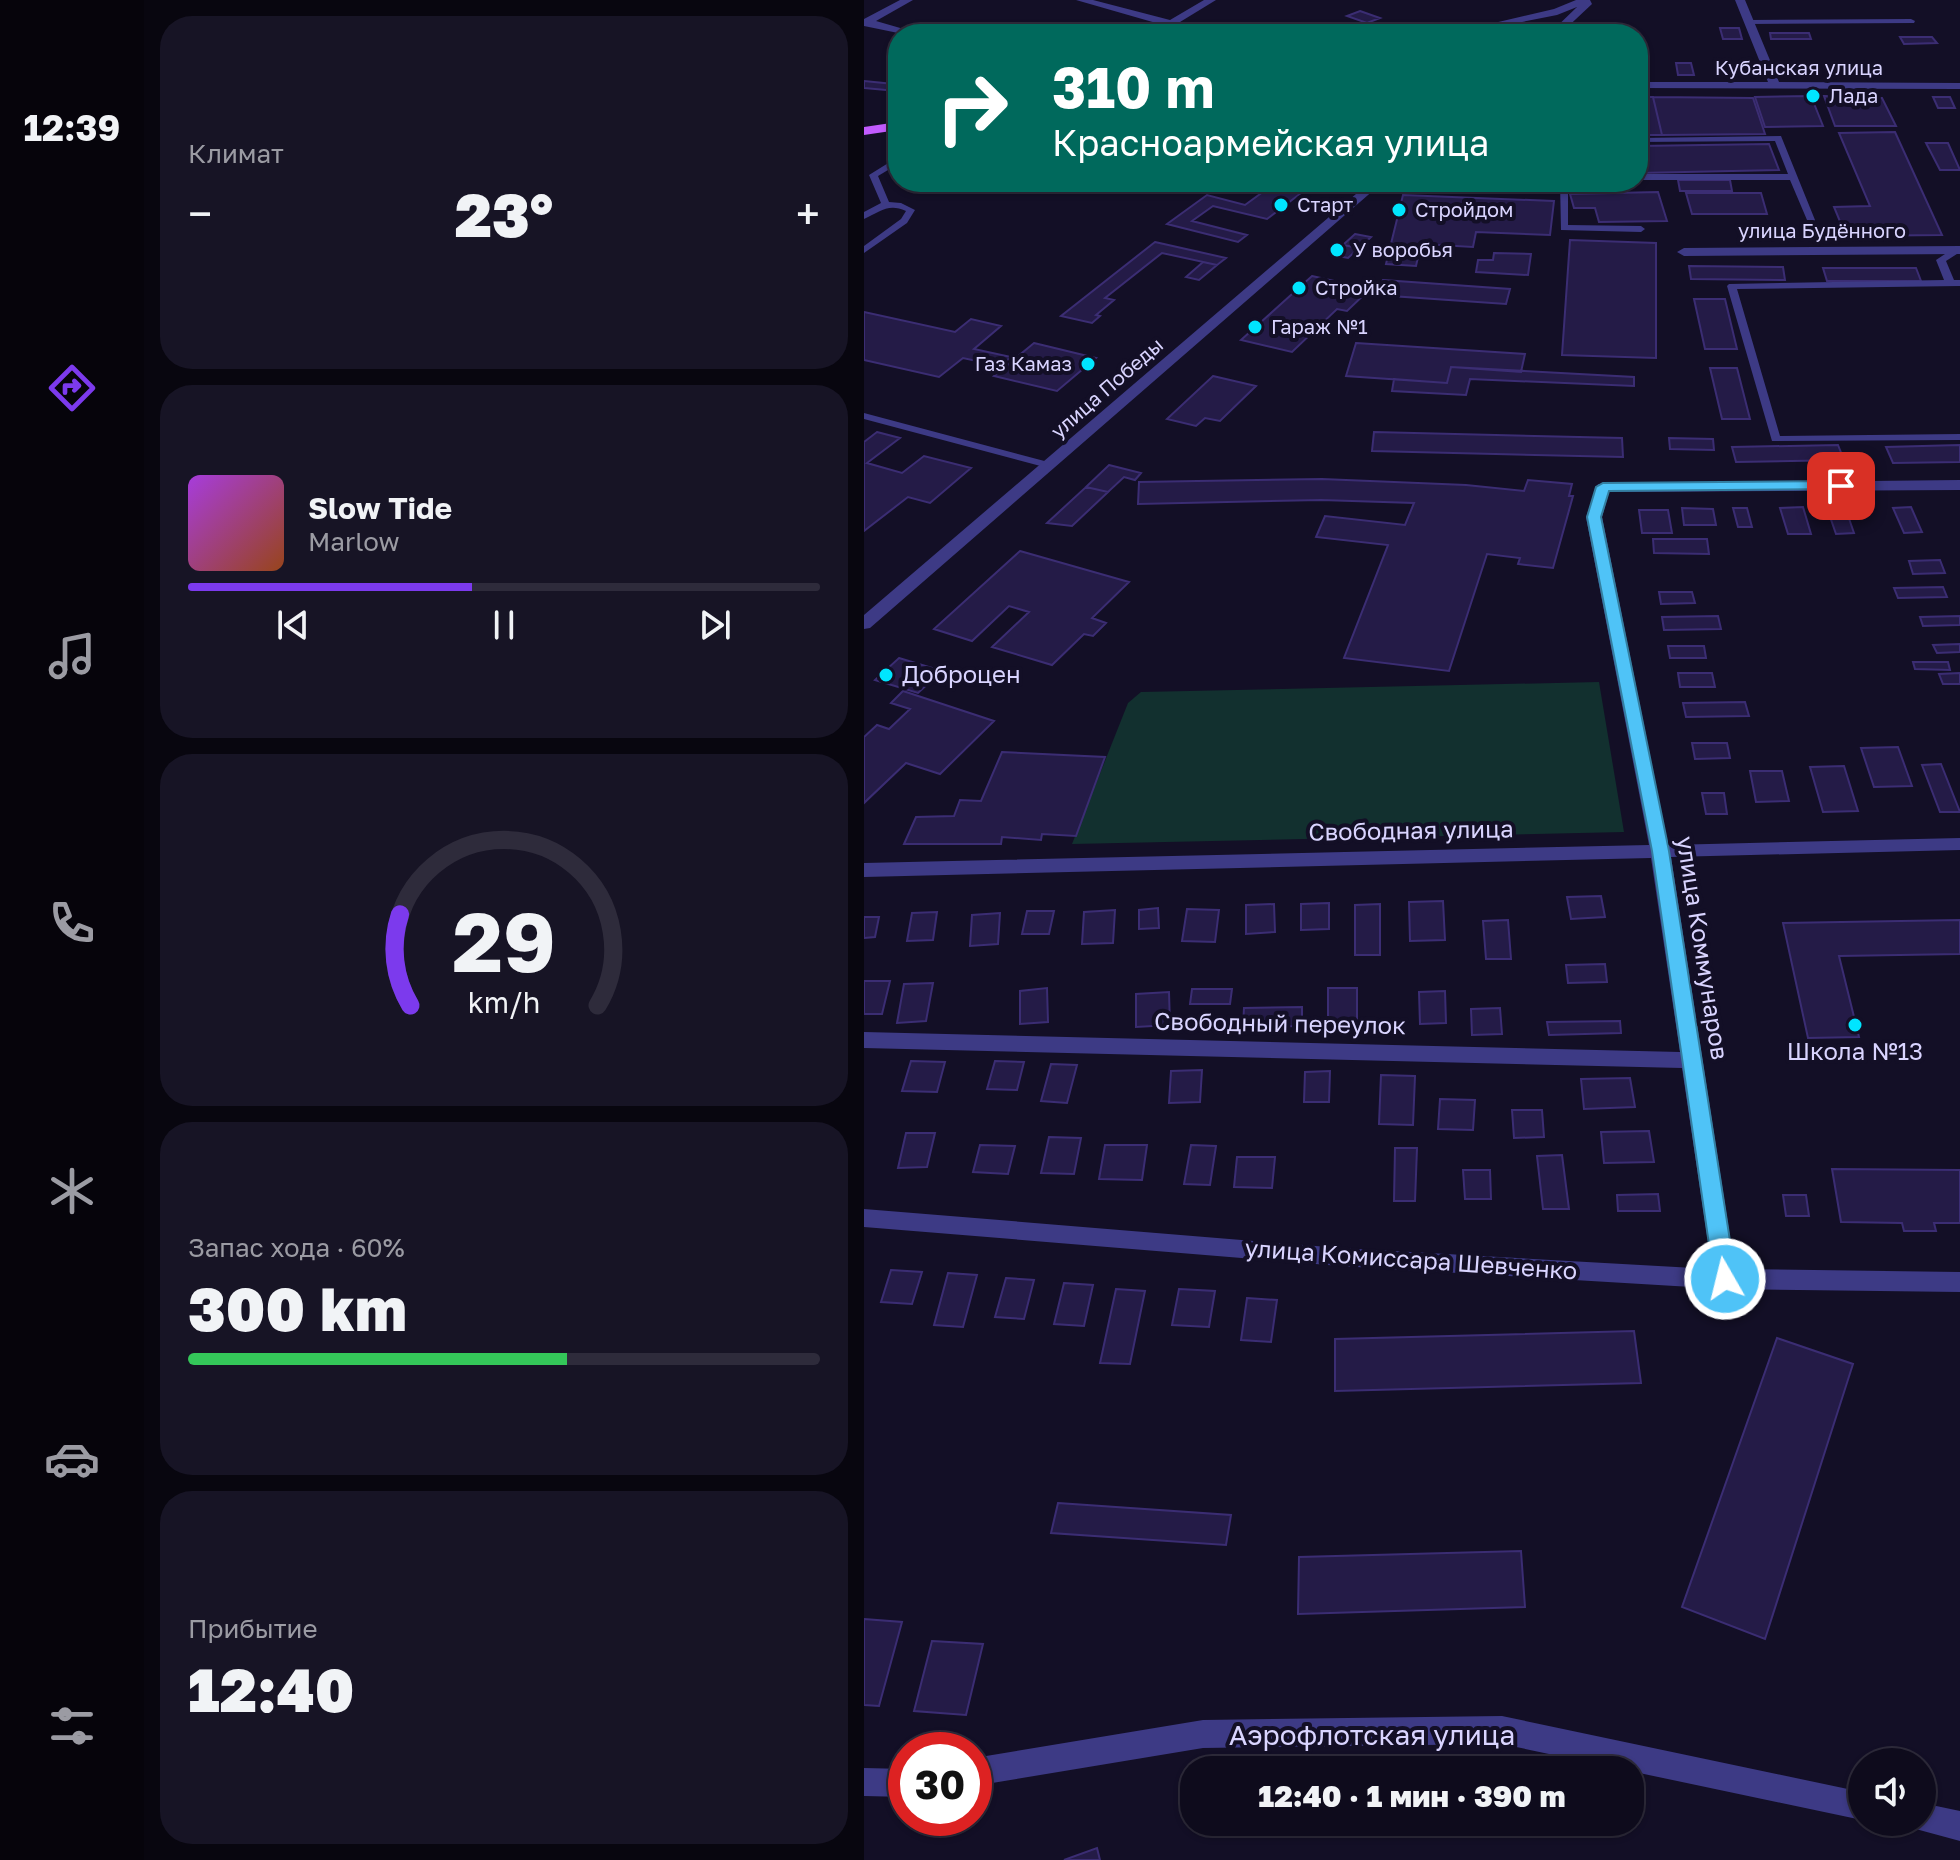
<!DOCTYPE html>
<html lang="ru">
<head>
<meta charset="utf-8">
<style>
	body { margin:0; font-family:"Golos Text",sans-serif; background:#171425; color:#f1f3f6; height:100vh; display:flex; flex-direction:column; font-size:30px; white-space:nowrap }
	* { box-sizing:border-box; margin:0 }
	p { font-size:26px; color:#9b9ba3 }
	.icon { flex:none; width:44px; height:44px; fill:none; stroke:currentColor; stroke-width:2; stroke-linecap:round; stroke-linejoin:round }
	.map { position:relative; flex:1; overflow:hidden }
	.side { display:flex; flex-direction:column; gap:16px; padding:16px; background:#08060f; width:720px }
	.side>* { flex:none }
	.banner { position:absolute; left:24px; top:24px; width:760px; height:168px; border-radius:32px; box-shadow:0 2px 6px #0004,0 0 0 2px #2e2b3b; background:#00695c; color:#fff; overflow:hidden }
	.controls { position:absolute; left:984px; top:1748px; display:grid; gap:16px }
	.controls a { display:grid; place-items:center; width:88px; height:88px; border-radius:50%; background:#0e0b1c; box-shadow:0 2px 6px #0004,0 0 0 2px #2e2b3b; font-size:40px }
	.speed { position:absolute; left:24px; top:1732px; display:flex; gap:16px; font-size:40px; font-weight:700; text-align:center }
	.speed>* { display:grid; place-content:center; width:104px; height:104px; border-radius:50%; background:#0e0b1c; box-shadow:0 2px 6px #0004,0 0 0 2px #2e2b3b; line-height:1 }
	.speed .limit { border:12px solid #d22; background:#fff; color:#111 }
	.pin { position:absolute; display:grid; place-items:center; width:68px; height:68px; color:#fff; margin:-34px; border-radius:16px; box-shadow:0 4px 12px #0006 }
	.me { position:absolute; width:88px; margin:-44px; rotate:352deg; stroke-linejoin:round; filter:drop-shadow(0 0 6px #0008) }
	.turn { display:flex; align-items:center; gap:28px; height:168px; padding:0 32px; font-size:36px }
	.turn .icon { width:104px; height:104px; stroke-width:2.5 }
	.turn b { display:block; font-size:56px; line-height:68px }
	.big { font-size:60px; font-weight:800; line-height:1.1 }
	.side .widget { flex:1; display:flex; flex-direction:column; justify-content:center; gap:12px; min-width:0; padding:0 28px; border-radius:32px; background:#171425 }
	.side .dial { align-items:center; gap:0 }
	.dial svg { height:208px; overflow:visible; fill:none; stroke:#2e2b3b; stroke-width:7; stroke-linecap:round; text-anchor:middle }
	.dial text { fill:#f1f3f6; stroke:none }
	.song { display:flex; align-items:center; gap:24px }
	.cover { width:96px; height:96px; border-radius:12px; background:linear-gradient(135deg,hsl(280 70% 55%),hsl(20 70% 35%)) }
	.played { height:8px; border-radius:4px; background:linear-gradient(90deg,#7c3aed 45%,#2e2b3b 45%) }
	.keys { display:flex; justify-content:space-around; direction:ltr }
	.heat { display:flex; justify-content:space-between; align-items:center; font-size:44px; direction:ltr }
	.charge { height:12px; border-radius:6px; background:linear-gradient(90deg,#34c759 60%,#2e2b3b 0) }
	.trip { position:absolute; left:316px; top:1756px; width:464px; height:80px; border-radius:32px; background:#0e0b1c; box-shadow:0 2px 6px #0004,0 0 0 2px #2e2b3b; font-weight:800; line-height:80px; text-align:center }
	main { display:flex; flex:1; min-height:0 }
	.tab-bar { display:flex; flex-direction:column; width:144px; justify-content:space-around; align-items:center; background:#06040b; color:#9b9ba3 }
	.tab-bar .icon { width:56px; height:56px }
	.tab-bar .active { color:#7c3aed }
	.tab-bar b { font-size:36px; color:#f1f3f6 }
	.map>svg:first-child { display:block }
</style>
</head>
<body>
<main>
<nav class="tab-bar">
<b>12:39</b>
<svg class="icon active" aria-label="directions" viewBox="0 0 24 24"><path d="M12 3l9 9-9 9-9-9zM9 14v-3h6M13 9l2 2-2 2"/></svg>
<svg class="icon" aria-label="music" viewBox="0 0 24 24"><path d="M9 18V5l10-2v13"/><circle cx="6" cy="18" r="3"/><circle cx="16" cy="16" r="3"/></svg>
<svg class="icon" aria-label="phone" viewBox="0 0 24 24"><path d="M5 4h4l2 5-3 2q2 4 5 5l2-3 5 2v4C11 20 4 13 5 4z"/></svg>
<svg class="icon" aria-label="climate" viewBox="0 0 24 24"><path d="M12 3v18M4 7l16 10M4 17L20 7"/></svg>
<svg class="icon" aria-label="car" viewBox="0 0 24 24"><path d="M5 17H2v-5l4-1 3-4h7l3 4 3 1v5h-3M9 17h6M6 11h13"/><circle cx="7" cy="17" r="2"/><circle cx="17" cy="17" r="2"/></svg>
<svg class="icon" aria-label="filters" viewBox="0 0 24 24"><path d="M4 7h16M4 17h16"/><circle cx="9" cy="7" r="2"/><circle cx="15" cy="17" r="2"/></svg>
</nav>
<section class="side">
<div class="widget"><p>Климат</p>
<div class="heat"><a>−</a><b class="big">23°</b><a>+</a></div>
</div>
<div class="widget">
<div class="song"><i class="cover"></i><div><b>Slow Tide</b><p>Marlow</p></div></div>
<div class="played"></div>
<div class="keys"><svg class="icon" aria-label="previous" viewBox="0 0 24 24"><path d="M18 5L8 12l10 7zM5 5v14"/></svg><svg class="icon" aria-label="pause" viewBox="0 0 24 24"><path d="M8 5v14M16 5v14"/></svg><svg class="icon" aria-label="next" viewBox="0 0 24 24"><path d="M6 5l10 7-10 7zM19 5v14"/></svg></div>
</div>
<div class="widget dial"><svg viewBox="0 0 100 80">
<path d="M14 69A42 42 0 1 1 86 69"/>
<path d="M14 69A42 42 0 0 1 10 34" stroke="#7c3aed"/>
<text x="50" y="56" font-size="32" font-weight="700">29</text>
<text x="50" y="72" font-size="11">km/h</text>
</svg></div>
<div class="widget"><p>Запас хода · 60%</p><b class="big">300 km</b><div class="charge"></div></div>
<div class="widget"><p>Прибытие</p><b class="big">12:40</b></div>
</section>
<div class="map">
<svg width="1096" height="1860" viewBox="0 0 1096 1860">
	<rect width="100%" height="100%" fill="#130f26"/>
	<path fill="#12302f" d="M735 682 760 832 208 844 264 703 277 692Z"/>
	<path fill="#241b47" stroke="#3b2d73" stroke-width="2" d="M496 11 516 18 503 23 483 16Z
		M137 24 151 27 138 34H118Z
		M856 28H875L878 39H859Z
		M906 33H945L947 39H907Z
		M1036 37H1068L1073 43 1040 44Z
		M812 63H827L830 75H814Z
		M0 81 30 84 22 90 0 88Z
		M947 96 959 126 901 127 891 97Z
		M960 96 1018 98 1032 126H971Z
		M774 97H789L798 135H774Z
		M789 97 889 98 901 134 798 135Z
		M1069 97H1086L1091 108H1074Z
		M1031 132 1078 235 982 236 970 207 1006 206 975 133Z
		M1062 143H1084L1096 170H1076Z
		M905 144 915 170 774 173V146Z
		M814 180H866L868 191H816Z
		M551 182H690L694 193 544 188Z
		M411 183 441 190 403 219 349 206 328 221 383 235 374 242 303 224 343 195 381 205Z
		M794 192 803 221 735 222 731 208H710L706 194Z
		M822 193H897L903 214H828Z
		M539 195 690 201 686 235 612 232 609 247 557 244 552 266 522 264Z
		M491 234 507 237 495 248 479 245Z
		M706 240 792 243V358L698 355Z
		M291 242 362 258 353 265 298 253 241 298 250 300 232 315 236 316 228 323 197 316Z
		M479 245 495 248 484 258 468 255Z
		M630 253 667 254 664 275 612 272 614 260H629Z
		M339 262 353 265 335 280 322 277Z
		M825 266 919 267 921 280 827 279Z
		M959 268H1052L1057 281H963Z
		M448 276 506 289 483 311 473 309 428 352 377 340Z
		M519 280 646 289 642 304 513 295Z
		M830 299H861L873 349H841Z
		M0 312 91 332 107 319 137 326 110 349 147 357 136 366 99 358 75 377 0 360Z
		M170 343 232 358 193 391 130 376Z
		M492 343 661 354 657 372 587 367 583 383 482 376Z
		M587 367 770 377V386L606 379 602 395 528 391 530 379 583 383Z
		M846 368H873L886 419H858Z
		M349 376 392 386 356 421 341 418 332 426 303 419Z
		M13 432 36 438 3 463 38 473 60 456 107 468 66 503 44 497 0 531V442Z
		M510 432 758 438 759 457 508 451Z
		M805 438 849 439 850 450 806 449Z
		M974 445 980 460 872 462 868 447Z
		M1096 445V462L1029 463 1022 447Z
		M245 465 277 473 271 480 260 477 244 492 222 487Z
		M458 479 602 485 660 491 664 480 708 484 705 496H709L689 568 654 564 656 558 623 554 585 671 480 658 524 545 452 537 461 516 541 525 550 503 457 500 274 504 275 482Z
		M222 487 244 492 208 526 183 523Z
		M939 507 947 534H924L916 508Z
		M981 507 990 533 972 534 963 508Z
		M1047 507 1058 532 1040 533 1029 508Z
		M818 508 849 509 852 525H820Z
		M869 508H883L888 527H874Z
		M775 510H804L808 533H778Z
		M789 539H843L845 554 790 553Z
		M156 551 265 582 228 618 242 623 229 636 220 634 188 665 128 647 165 612 145 606 108 641 70 629Z
		M1076 560 1081 573 1049 574 1045 561Z
		M1079 587 1083 597 1034 598 1030 588Z
		M795 592H828L831 603 797 604Z
		M854 616 857 629 800 630 798 617Z
		M1096 616V625L1059 626 1056 617Z
		M1096 644V652L1073 653 1069 645Z
		M804 646H840L842 658H806Z
		M35 658 78 671 54 693 11 680Z
		M1049 662H1084L1086 670 1051 669Z
		M814 673H848L851 687H816Z
		M1096 673V684H1079L1075 674Z
		M39 691 130 721 76 774 42 763 0 803V737L13 725 25 729 46 709 27 703Z
		M881 702 885 716 822 717 819 703Z
		M828 743H863L866 758 831 759Z
		M1034 747 1048 786 1010 787 997 748Z
		M138 752 241 757 212 836 178 834 177 840 138 837 137 844H40L52 817 90 816 96 800 117 801Z
		M1077 764 1096 812H1076L1058 765Z
		M980 766 994 811 959 812 946 767Z
		M886 771H918L925 801 892 802Z
		M838 793H860L863 814H842Z
		M737 896 741 917 707 919 703 897Z
		M579 901 581 940 546 941 545 902Z
		M465 903V929L437 930V904Z
		M410 904 411 932 382 934V905Z
		M516 904V955H491V905Z
		M294 908 295 928 275 929V910Z
		M323 909 355 910 351 942 318 941Z
		M251 910 249 943 218 944 220 912Z
		M163 911H190L185 934H158Z
		M73 912 69 940 43 941 48 913Z
		M136 913 134 944 106 946 108 915Z
		M0 917H15L11 937 0 938Z
		M644 920 647 959H622L619 921Z
		M1096 920V954L975 956 995 1037 944 1038 919 923Z
		M741 964 743 982 704 983 702 965Z
		M0 981H26L18 1014H0Z
		M69 983 62 1021 33 1023 40 984Z
		M183 988 184 1022 156 1024V991Z
		M464 988H493V1027H464Z
		M328 989H368L366 1004H326Z
		M581 991 582 1023 556 1024 555 992Z
		M305 992 306 1025 272 1027V994Z
		M438 1007V1026L379 1027 380 1008Z
		M636 1008 638 1034 608 1035 607 1009Z
		M756 1021 757 1033 685 1035 683 1022Z
		M47 1061 81 1062 73 1092 38 1091Z
		M131 1061 160 1062 153 1090 123 1089Z
		M187 1064 213 1065 203 1103 177 1101Z
		M338 1070 336 1102 305 1103 307 1071Z
		M466 1071 465 1102H440L441 1072Z
		M517 1075 551 1076 549 1125 515 1124Z
		M766 1078 771 1107 720 1109 717 1079Z
		M576 1099 611 1100 609 1130 574 1129Z
		M648 1110H678L680 1137 650 1138Z
		M785 1131 790 1162 740 1163 737 1132Z
		M42 1133H71L63 1167 34 1168Z
		M185 1137 217 1138 210 1174 177 1173Z
		M116 1145 151 1146 144 1174 109 1172Z
		M241 1145H283L278 1180 235 1179Z
		M327 1145 352 1146 346 1185 320 1184Z
		M531 1148H553L551 1201H530Z
		M698 1155 705 1209H679L673 1156Z
		M373 1157H411L408 1188 370 1187Z
		M968 1169 1096 1170V1223H1070L1072 1231H1040L1038 1223 977 1222Z
		M599 1170H626L627 1199H601Z
		M794 1194 796 1211H754L753 1195Z
		M919 1195H942L945 1216H922Z
		M27 1270 58 1272 48 1304 17 1302Z
		M84 1273 113 1275 99 1327 70 1325Z
		M142 1278 170 1280 160 1319 131 1317Z
		M200 1283 229 1285 220 1326 190 1324Z
		M252 1289 281 1291 266 1364 236 1363Z
		M315 1289 351 1291 345 1327 308 1325Z
		M383 1298 413 1300 407 1342 377 1340Z
		M770 1331 777 1383 471 1391V1339Z
		M913 1338 989 1364 901 1639 818 1607Z
		M194 1503 367 1515 362 1545 187 1533Z
		M657 1551 661 1607 434 1614 435 1557Z
		M0 1619 38 1622 15 1706 0 1705Z
		M68 1641 119 1644 102 1715 50 1711Z
		M233 1848 236 1860H200Z"/>
	<g fill="none" stroke-linecap="round" stroke-linejoin="round">
		<path fill="#3d3a85" fill-rule="evenodd" d="M1047 19 1051 21 1050 23 885 24 881 22 885 20Z
			M917 136 951 220 950 222 943 220 926 180H774V174H924L911 141 774 142V138Z
			M34 157V164L14 176 25 202 37 203 51 210 43 223 0 253V246L37 219 42 211C24 203 16 212 0 219V212L17 203 5 175Z
			M438 182H456L504 193 500 196Z
			M696 182H704V225L777 226 781 229 777 232 697 230Z
			M1090 248H1096V252L1082 261 1090 280H1096V286L873 289 916 436 1096 434V440L908 441 863 286 865 284 1080 280 1072 260Z
			M0 413 188 463 189 465 184 468 0 419Z"/>
		<path fill="#3d3a85" fill-rule="evenodd" d="M36 0H49L12 21 57 34H39L0 26V19Z
			M212 0H229L306 20 340 0H352L298 33 293 30 299 25Z
			M871 0H881L915 82 1096 83V89L774 88V82H904Z
			M1096 246V254L820 256 813 252 820 248Z
			M1096 480V490L745 492 738 517 804 845 1096 838V850L807 857 871 1269 1096 1272V1292L861 1289 476 1266 0 1227V1209L476 1248 848 1269 818 1068 0 1048V1032L816 1052 787 858 0 877V863L785 845 722 517 734 484Z
			M638 1716 998 1792V1820L638 1744 339 1748 110 1786V1758L339 1720Z
			M0 1768 42 1769V1797L0 1796Z
			M1058 1803 1096 1811V1841L1048 1828 1045 1822H1058Z"/>
		<path fill="#3d3a85" fill-rule="evenodd" d="M712 0H726L728 4 696 34H685L713 7 693 15 618 30 613 27 690 9Z
			M506 182H519L6 628 0 629V615Z"/>
		<path fill="#c25bff" fill-rule="evenodd" d="M618 24 661 34 618 30 567 34Z
			M34 122V130L0 135V127Z"/>
	</g>
	<path fill="#4fc3f7" stroke="#337fa1" stroke-width="2" d="M977 481 984 486 982 489 745 491 737 517 805 851 872 1279 869 1285 861 1288 853 1285 850 1279 788 851 723 517 732 487 739 483Z"/>
	<g fill="#00e5ff" stroke="#130f26" stroke-width="3">
		<circle cx="949" cy="96" r="8"/>
		<circle cx="417" cy="205" r="8"/>
		<circle cx="535" cy="210" r="8"/>
		<circle cx="473" cy="250" r="8"/>
		<circle cx="435" cy="288" r="8"/>
		<circle cx="391" cy="327" r="8"/>
		<circle cx="224" cy="364" r="8"/>
		<circle cx="22" cy="675" r="8"/>
		<circle cx="991" cy="1025" r="8"/>
	</g>
	<g text-anchor="middle" stroke-width="8" stroke-linejoin="round" paint-order="stroke">
		<g font-size="20" fill="#d9d4ff" stroke="#130f26">
			<text x="935" y="75">Кубанская улица</text>
			<text x="958" y="238">улица Будённого</text>
			<text transform="translate(243 388) rotate(-41)" y="7">улица Победы</text>
		</g>
		<g font-size="20" fill="#d9d4ff" stroke="#130f26" text-anchor="start">
			<text x="965" y="103">Лада</text>
			<text x="433" y="212">Старт</text>
			<text x="551" y="217">Стройдом</text>
			<text x="489" y="257">У воробья</text>
			<text x="451" y="295">Стройка</text>
			<text x="407" y="334">Гараж №1</text>
			<text x="208" y="371" text-anchor="end">Газ Камаз</text>
		</g>
		<g font-size="24" fill="#d9d4ff" stroke="#130f26" text-anchor="start">
			<text x="38" y="683">Доброцен</text>
			<text x="991" y="1060" text-anchor="middle">Школа №13</text>
		</g>
		<g font-size="24" fill="#d9d4ff" stroke="#130f26">
			<text transform="translate(547 831) rotate(-1)" y="8">Свободная улица</text>
			<text transform="translate(838 948) rotate(81)" y="8">улица Коммунаров</text>
			<text transform="translate(416 1024) rotate(1)" y="8">Свободный переулок</text>
			<text transform="translate(547 1260) rotate(4)" y="8">улица Комиссара Шевченко</text>
		</g>
		<g font-size="28" fill="#d9d4ff" stroke="#130f26">
			<text x="508" y="1745">Аэрофлотская улица</text>
		</g>
	</g>
</svg>
<div class="controls">
<a><svg class="icon" aria-label="sound" viewBox="0 0 24 24"><path d="M4 9h4l5-4v14l-5-4H4zM17 9q2 3 0 6"/></svg></a>
</div>
<div class="speed"><div class="limit">30</div></div>
<div class="pin" style="left:977px;top:486px;background:#d93025"><svg class="icon" aria-label="arrive" viewBox="0 0 24 24"><path d="M6 21V4h12l-3 4 3 4H6"/></svg></div>
<svg class="me" style="left:861px;top:1279px" viewBox="-20 -20 40 40"><circle r="17" fill="#4fc3f7" stroke="#fff" stroke-width="3"/><path d="M0-11L8 9 0 5-8 9z" fill="#fff"/></svg>
<div class="trip">12:40 · 1 мин · 390 m</div>
<div class="banner">
<div class="turn"><svg class="icon" aria-label="right" viewBox="0 0 24 24"><path d="M7 20v-9h11M14 6l5 5-5 5"/></svg><div><b>310 m</b>Красноармейская улица</div></div>
</div>
</div>
</main>
</body>
</html>
